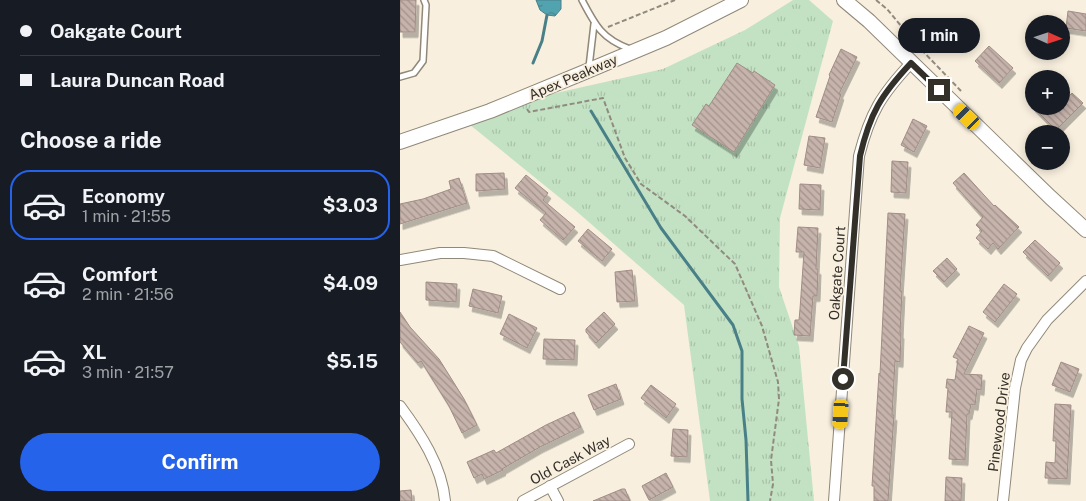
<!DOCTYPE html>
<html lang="en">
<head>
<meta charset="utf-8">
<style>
  :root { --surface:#171b24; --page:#242831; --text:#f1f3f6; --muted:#9ea1a6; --line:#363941; --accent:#2563eb }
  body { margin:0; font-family:"Public Sans",sans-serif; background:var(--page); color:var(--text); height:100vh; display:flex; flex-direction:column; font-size:19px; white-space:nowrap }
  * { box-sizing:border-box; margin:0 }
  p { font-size:16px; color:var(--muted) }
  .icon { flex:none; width:28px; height:28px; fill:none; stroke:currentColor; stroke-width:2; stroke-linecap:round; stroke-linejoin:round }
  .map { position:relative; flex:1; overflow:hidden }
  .drawer { display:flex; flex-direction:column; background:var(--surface); width:400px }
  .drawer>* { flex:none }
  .top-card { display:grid; align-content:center; height:110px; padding:0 20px; background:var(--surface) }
  .needle { width:32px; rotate:93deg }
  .buttons { position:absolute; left:625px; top:15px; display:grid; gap:10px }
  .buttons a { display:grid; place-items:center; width:45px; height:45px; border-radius:50%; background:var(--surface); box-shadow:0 2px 8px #0003; font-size:25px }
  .end { position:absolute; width:22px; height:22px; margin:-11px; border:6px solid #332f29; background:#fff; box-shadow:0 0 0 2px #fff }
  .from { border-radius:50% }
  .bubble { position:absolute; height:35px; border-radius:18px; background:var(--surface); box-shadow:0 2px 8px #0003; font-size:16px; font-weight:700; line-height:35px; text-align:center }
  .car { position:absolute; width:15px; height:30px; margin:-15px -8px; border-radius:6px; box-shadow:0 0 4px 1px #0007; background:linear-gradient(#f5c518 24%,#345 0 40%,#f5c518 0 76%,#345 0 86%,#f5c518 0) }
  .top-card b { display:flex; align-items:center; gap:18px; height:48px; font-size:19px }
  .top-card b+b { border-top:1px solid var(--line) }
  .top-card i { width:12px; height:12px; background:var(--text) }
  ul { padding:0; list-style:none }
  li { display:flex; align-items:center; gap:15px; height:70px; margin:0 10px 8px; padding:0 10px; border:2px solid transparent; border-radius:20px }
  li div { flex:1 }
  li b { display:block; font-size:19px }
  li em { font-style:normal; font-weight:700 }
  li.on { border-color:var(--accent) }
  li>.icon { width:45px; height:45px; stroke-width:1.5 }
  h2 { padding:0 20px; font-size:22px; line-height:60px }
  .action { display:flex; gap:10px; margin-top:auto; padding:10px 20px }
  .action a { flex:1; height:58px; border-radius:30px; background:var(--accent); color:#fff; font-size:20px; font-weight:700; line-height:58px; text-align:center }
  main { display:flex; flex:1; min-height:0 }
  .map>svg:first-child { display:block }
</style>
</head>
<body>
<main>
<section class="drawer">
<div class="top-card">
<b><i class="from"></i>Oakgate Court</b>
<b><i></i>Laura Duncan Road</b>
</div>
<h2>Choose a ride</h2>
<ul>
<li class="on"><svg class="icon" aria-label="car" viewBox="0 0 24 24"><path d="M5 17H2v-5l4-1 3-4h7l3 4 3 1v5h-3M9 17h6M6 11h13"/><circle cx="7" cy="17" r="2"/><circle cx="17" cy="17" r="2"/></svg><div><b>Economy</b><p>1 min · 21:55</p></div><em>$3.03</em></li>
<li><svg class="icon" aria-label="car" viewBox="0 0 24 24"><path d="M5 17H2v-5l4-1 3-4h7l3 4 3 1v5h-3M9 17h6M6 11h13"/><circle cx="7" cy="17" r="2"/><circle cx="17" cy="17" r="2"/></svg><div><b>Comfort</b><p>2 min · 21:56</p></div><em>$4.09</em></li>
<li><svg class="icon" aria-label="car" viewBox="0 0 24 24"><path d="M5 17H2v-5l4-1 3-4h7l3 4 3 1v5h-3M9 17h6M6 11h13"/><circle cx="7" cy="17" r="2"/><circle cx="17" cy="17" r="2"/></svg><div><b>XL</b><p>3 min · 21:57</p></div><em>$5.15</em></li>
</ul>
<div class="action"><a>Confirm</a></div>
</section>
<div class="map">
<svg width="686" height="501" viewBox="0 0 686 501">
  <defs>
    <pattern id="park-tufts" width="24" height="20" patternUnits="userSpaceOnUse" patternTransform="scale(1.25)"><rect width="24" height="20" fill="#c3e2c4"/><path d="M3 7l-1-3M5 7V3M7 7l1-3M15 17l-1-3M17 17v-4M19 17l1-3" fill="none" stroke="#a8c2a8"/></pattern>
    <pattern id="water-ripples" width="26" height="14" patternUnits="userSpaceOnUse" patternTransform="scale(1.25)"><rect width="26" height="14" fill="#52a3b0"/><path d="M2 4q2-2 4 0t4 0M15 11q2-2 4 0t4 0" fill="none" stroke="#45858f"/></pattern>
    <pattern id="building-back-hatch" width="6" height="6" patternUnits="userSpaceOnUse" patternTransform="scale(1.25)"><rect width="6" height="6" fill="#c6b3ab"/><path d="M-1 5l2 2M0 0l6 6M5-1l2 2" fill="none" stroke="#a1928b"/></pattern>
    <filter id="shadow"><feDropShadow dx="3" dy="5.5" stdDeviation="0" flood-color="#0004"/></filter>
  </defs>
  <rect width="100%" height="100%" fill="#f8efde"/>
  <path fill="url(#park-tufts)" d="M 393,0 L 409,0 L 433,21 L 380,218 L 379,287 L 399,346 L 414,501 L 310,501 L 284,305 L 175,210 L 64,120 L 107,104 L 263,69 L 345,30 Z"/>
  <path fill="url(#water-ripples)" stroke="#498088" d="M 136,0 L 161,0 L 161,9 L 155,16 L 147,15 L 140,10 Z"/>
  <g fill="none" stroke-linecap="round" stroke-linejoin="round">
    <g stroke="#498088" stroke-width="3">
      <path d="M 133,63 L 142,41 L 147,15"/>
      <path d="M 191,111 L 261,228 L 333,325 L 342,351 L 342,399 L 346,440 L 348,501"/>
    </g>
  </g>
  <g fill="url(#building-back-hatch)" stroke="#a08d86" filter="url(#shadow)">
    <path d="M 0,0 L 16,0 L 15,32 L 0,32 Z"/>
    <path d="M 668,11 L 686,14 L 686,31 L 666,28 Z"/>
    <path d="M 589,46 L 613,68 L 599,83 L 575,61 Z"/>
    <path d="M 441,49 L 457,57 L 439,94 L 441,94 L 432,122 L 416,117 L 430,76 L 429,75 Z"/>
    <path d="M 337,63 L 353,73 L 354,71 L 375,85 L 334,152 L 292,125 L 306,104 L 309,106 Z"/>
    <path d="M 672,93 L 683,103 L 656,130 L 632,106 L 661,106 L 661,104 Z"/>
    <path d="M 513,119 L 527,126 L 514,152 L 501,145 Z"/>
    <path d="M 409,136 L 425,138 L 420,168 L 404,165 Z"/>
    <path d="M 492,161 L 508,162 L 506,193 L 491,192 Z"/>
    <path d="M 104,173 L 105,189 L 76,191 L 76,174 Z"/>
    <path d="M 564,173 L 594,206 L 595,205 L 619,227 L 598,249 L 593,243 L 588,249 L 576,238 L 582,231 L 576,225 L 583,217 L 553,183 Z"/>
    <path d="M 126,175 L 148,193 L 143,200 L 175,227 L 163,240 L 140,220 L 146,213 L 115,188 Z"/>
    <path d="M 59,178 L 67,203 L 0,224 L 0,204 L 23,199 L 51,189 L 49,181 Z"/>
    <path d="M 400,184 L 421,185 L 420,210 L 399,209 Z"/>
    <path d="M 488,213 L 505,214 L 500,291 L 502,291 L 500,333 L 501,333 L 500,362 L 495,361 L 492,415 L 494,415 L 488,501 L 474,501 L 474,486 L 472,486 L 479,373 L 480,374 Z"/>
    <path d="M 398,227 L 418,228 L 416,269 L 418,269 L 417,296 L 413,296 L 410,336 L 394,335 L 395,320 L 399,320 L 400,309 L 404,252 L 396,252 Z"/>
    <path d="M 188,229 L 212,249 L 202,261 L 178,241 Z"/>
    <path d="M 635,240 L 660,263 L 648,276 L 623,252 Z"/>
    <path d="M 547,258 L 557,269 L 544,282 L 533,271 Z"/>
    <path d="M 232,270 L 235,301 L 217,302 L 215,272 Z"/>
    <path d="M 26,282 L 57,284 L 56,302 L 26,300 Z"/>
    <path d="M 604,284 L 617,294 L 595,322 L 583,312 Z"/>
    <path d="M 73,289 L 102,296 L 98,313 L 69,306 Z"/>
    <path d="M 0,312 L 10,327 L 39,359 L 64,399 L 77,425 L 62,433 L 49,406 L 21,361 L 18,363 L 0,342 Z"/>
    <path d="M 204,312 L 215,324 L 196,343 L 186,332 L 186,329 Z"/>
    <path d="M 109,314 L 137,328 L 127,348 L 100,334 Z"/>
    <path d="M 569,326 L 584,333 L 564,374 L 582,375 L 581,390 L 577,389 L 575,405 L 571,404 L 569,414 L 567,414 L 565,460 L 549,459 L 552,412 L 546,412 L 548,388 L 546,388 L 547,379 L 555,380 L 558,359 L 553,357 Z"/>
    <path d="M 144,339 L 175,340 L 174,360 L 143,359 Z"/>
    <path d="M 661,362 L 679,369 L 670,392 L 652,385 Z"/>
    <path d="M 216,384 L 221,399 L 194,410 L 188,395 Z"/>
    <path d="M 251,385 L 276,404 L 266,418 L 241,398 Z"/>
    <path d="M 655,404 L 671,405 L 667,479 L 645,478 L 646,462 L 655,463 L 656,441 L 653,441 Z"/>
    <path d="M 174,412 L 181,427 L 140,447 L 102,469 L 103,470 L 84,479 L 82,474 L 74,478 L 67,462 L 94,450 L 96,453 L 146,425 Z"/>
    <path d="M 273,429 L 288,430 L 287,457 L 271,456 Z"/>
    <path d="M 266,473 L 273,487 L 249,500 L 242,486 Z"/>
    <path d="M 546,477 L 562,478 L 561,501 L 545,501 Z"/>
    <path d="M 222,489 L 225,489 L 230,501 L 193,501 Z"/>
    <path d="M 11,490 L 12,501 L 0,501 L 0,491 Z"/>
  </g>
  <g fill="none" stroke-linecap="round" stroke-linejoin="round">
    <g stroke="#908878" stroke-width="8">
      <g id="lane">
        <path d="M 182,0 C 195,25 202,39 230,49"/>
        <path d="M 189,67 L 194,24"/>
        <path d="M 0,77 L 14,73 L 23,61 L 26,5 L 24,0"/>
      </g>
    </g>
    <g stroke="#908878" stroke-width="12">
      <g id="street">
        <path d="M 0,260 L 40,253 L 64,253 L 93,256 L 160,289"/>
        <path d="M 0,406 C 20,433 42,466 45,501"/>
        <path d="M 150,486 L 158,501"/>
        <path d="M 123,501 L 229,444"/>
        <path d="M 434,501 L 459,156 C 470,113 481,95 511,63"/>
        <path d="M 603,501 L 615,388 L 621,360 L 627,348 L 647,320 L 686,281"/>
      </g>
    </g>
    <g stroke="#908878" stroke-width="16">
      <g id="secondary">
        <path d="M 444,0 L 469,21 L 650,197 L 686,230"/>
        <path d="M 0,142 L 90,111 L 180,74 L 266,38 L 341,0"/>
      </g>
    </g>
    <g stroke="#918a7f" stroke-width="2" stroke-dasharray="5 2.5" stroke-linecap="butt">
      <path d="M 476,0 L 487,9 L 516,44 L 561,91"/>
      <path d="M 208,27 L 275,0"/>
      <path d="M 127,109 L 129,112 L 203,98 L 225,158 L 241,184 L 285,216 L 335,264 L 362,326 L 378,382 L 379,399 L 371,460 L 373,484 L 370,501"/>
    </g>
    <use href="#lane" stroke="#fff" stroke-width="5"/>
    <use href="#street" stroke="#fff" stroke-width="10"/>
    <use href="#secondary" stroke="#fff" stroke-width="14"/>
  </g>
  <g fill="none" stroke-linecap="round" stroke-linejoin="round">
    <path stroke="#332f29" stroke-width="6" d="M 443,379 L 460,156 C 470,113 481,95 511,63 L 539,90"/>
  </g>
  <g text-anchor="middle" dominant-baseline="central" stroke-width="4" stroke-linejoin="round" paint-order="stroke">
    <g font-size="14" fill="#332f29" stroke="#f8efde">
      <text transform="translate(173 77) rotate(-23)">Apex Peakway</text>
      <text transform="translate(437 273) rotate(-86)">Oakgate Court</text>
      <text transform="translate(599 422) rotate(-83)">Pinewood Drive</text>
      <text transform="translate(170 460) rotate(-28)">Old Cask Way</text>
    </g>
  </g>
</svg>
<div class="buttons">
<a><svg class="needle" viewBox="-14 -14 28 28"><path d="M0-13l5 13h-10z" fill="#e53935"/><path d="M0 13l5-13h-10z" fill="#9ea1a6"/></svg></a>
<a>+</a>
<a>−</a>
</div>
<i class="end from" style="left:443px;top:379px"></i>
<i class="end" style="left:539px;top:90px"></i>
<div class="bubble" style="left:498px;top:18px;width:82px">1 min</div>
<i class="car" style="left:567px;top:117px;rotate:314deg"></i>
<i class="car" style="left:441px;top:414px;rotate:184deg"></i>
</div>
</main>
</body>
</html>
